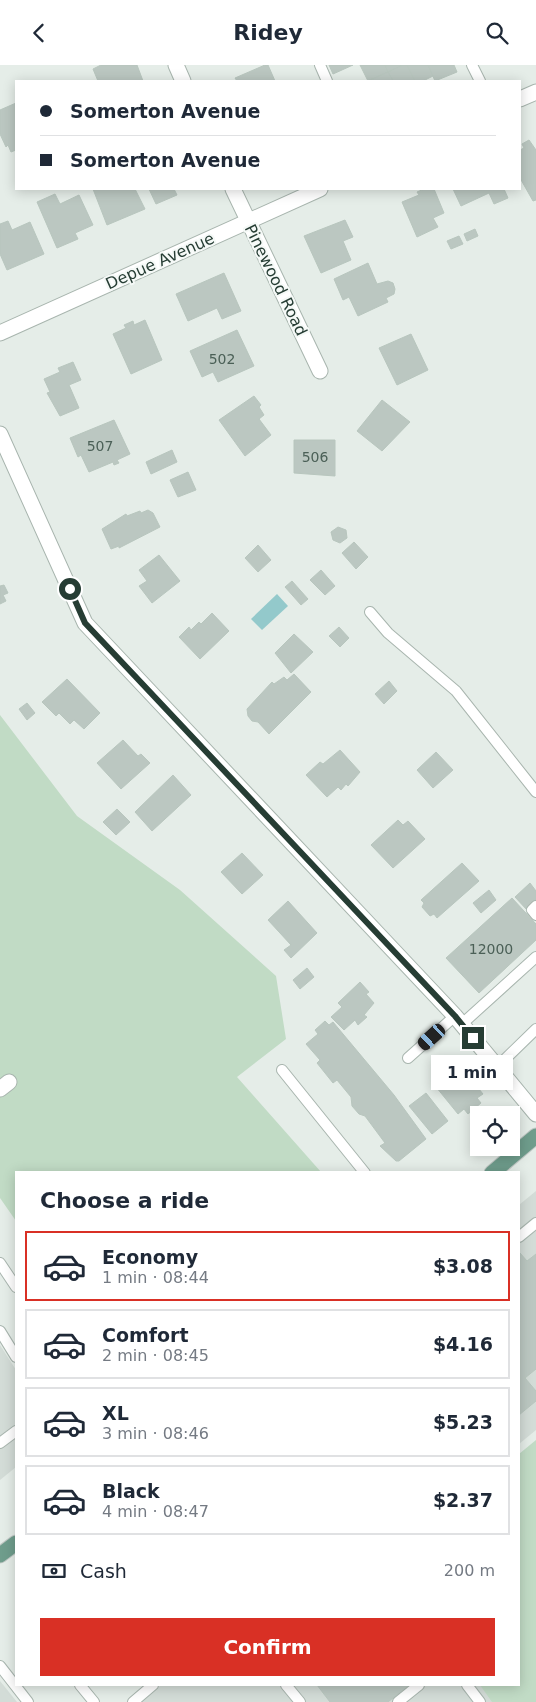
<!DOCTYPE html>
<html lang="en">
<head>
<meta charset="utf-8">
<style>
  :root { --surface:#fff; --page:#f6f6f7; --text:#1f2937; --muted:#747a83; --line:#e0e1e3; --accent:#d93025 }
  body { margin:0; font-family:"DejaVu Sans",sans-serif; background:var(--page); color:var(--text); height:100vh; display:flex; flex-direction:column; font-size:19px; white-space:nowrap }
  * { box-sizing:border-box; margin:0 }
  p { font-size:16px; color:var(--muted) }
  .icon { flex:none; width:28px; height:28px; fill:none; stroke:currentColor; stroke-width:2; stroke-linecap:round; stroke-linejoin:round }
  .map { position:relative; flex:1; overflow:hidden }
  .details { position:absolute; left:15px; top:1106px; width:505px; height:515px; display:flex; flex-direction:column; background:var(--surface); border-radius:0px; box-shadow:0 2px 12px #0003 }
  .details>* { flex:none }
  .top-card { position:absolute; left:15px; top:15px; width:506px; height:110px; border-radius:0px; box-shadow:0 2px 12px #0003; display:grid; align-content:center; height:110px; padding:0 25px; background:var(--surface) }
  .fabs { position:absolute; left:470px; top:1041px; display:grid; gap:10px }
  .fabs a { display:grid; place-items:center; width:50px; height:50px; border-radius:0px; background:var(--surface); box-shadow:0 2px 12px #0003; font-size:25px }
  .end { position:absolute; width:22px; height:22px; margin:-11px; border:6px solid #263d34; background:#fff; box-shadow:0 0 0 2px #fff }
  .from { border-radius:50% }
  .bubble { position:absolute; height:35px; border-radius:0px; background:var(--surface); box-shadow:0 2px 12px #0003; font-size:16px; font-weight:600; line-height:35px; text-align:center }
  .car { position:absolute; width:15px; height:30px; margin:-15px -8px; border-radius:6px; box-shadow:0 0 4px 1px #0007; background:linear-gradient(#222 24%,#8ab4d8 0 40%,#222 0 76%,#8ab4d8 0 86%,#222 0) }
  .top-card b { display:flex; align-items:center; gap:18px; height:48px; font-size:19px }
  .top-card b+b { border-top:1px solid var(--line) }
  .top-card i { width:12px; height:12px; background:var(--text) }
  ul { padding:0; list-style:none }
  li { display:flex; align-items:center; gap:15px; height:70px; margin:0 10px 8px; padding:0 15px; border:2px solid var(--line); border-radius:0px }
  li div { flex:1 }
  li b { display:block; font-size:19px }
  li em { font-style:normal; font-weight:600 }
  li.current { border-color:var(--accent) }
  li>.icon { width:45px; height:45px; stroke-width:1.5 }
  h2 { padding:0 25px; font-size:22px; line-height:60px }
  .pay { display:flex; align-items:center; gap:12px; height:55px; padding:0 25px; font-size:19px }
  .pay p { margin-inline-start:auto }
  .primary-button { display:flex; gap:10px; margin-top:auto; padding:10px 25px }
  .primary-button a { flex:1; height:58px; border-radius:0px; background:var(--accent); color:#fff; font-size:20px; font-weight:600; line-height:58px; text-align:center }
  header { display:flex; justify-content:space-between; align-items:center; height:65px; padding:0 25px; background:var(--surface); font-size:22px; font-weight:600 }
  .map>svg:first-child { display:block }
</style>
</head>
<body>
<header><svg class="icon" aria-label="back" viewBox="0 0 24 24"><path d="M15 5l-7 7 7 7"/></svg>Ridey<svg class="icon" aria-label="search" viewBox="0 0 24 24"><circle cx="10" cy="10" r="6"/><path d="M15 15l6 6"/></svg></header>
<div class="map">
<svg width="536" height="1637" viewBox="0 0 536 1637">
  <rect width="100%" height="100%" fill="#e5ede8"/>
  <g fill="#d3dcd7">
    <path d="M 536,1126 L 536,1365 L 519,1379 L 519,1140 Z"/>
    <path d="M 0,1280 L 16,1305 L 16,1402 L 0,1415 Z"/>
    <path d="M 0,1616 L 17,1637 L 0,1637 Z"/>
    <path d="M 161,1620 L 490,1620 L 502,1637 L 141,1637 Z"/>
  </g>
  <g fill="#c1dbc5">
    <path d="M 0,650 L 77,751 L 180,825 L 276,911 L 286,974 L 237,1012 L 321,1107 L 16,1108 L 16,1156 L 0,1133 Z"/>
    <path d="M 536,1375 L 536,1637 L 492,1637 L 480,1620 L 519,1620 L 519,1389 Z"/>
  </g>
  <path fill="#93c9cb" d="M 277,529 L 288,541 L 262,565 L 251,554 Z"/>
  <g fill="#bbc7c1" stroke="#b8c6be">
    <path d="M 101,0 L 137,0 L 143,16 L 98,16 L 93,4 Z"/>
    <path d="M 265,0 L 268,0 L 275,16 L 237,16 L 235,13 Z"/>
    <path d="M 329,0 L 353,0 L 333,9 Z"/>
    <path d="M 360,0 L 385,0 L 388,7 L 368,16 Z"/>
    <path d="M 385,0 L 403,0 L 388,7 Z"/>
    <path d="M 403,0 L 407,0 L 415,16 L 393,16 L 388,7 Z"/>
    <path d="M 407,0 L 428,0 L 433,11 L 423,16 L 415,16 Z"/>
    <path d="M 428,0 L 454,0 L 457,7 L 435,16 Z"/>
    <path d="M 388,7 L 393,16 L 368,16 Z"/>
    <path d="M 16,38 L 16,85 L 11,87 L 8,80 L 6,82 L 0,69 L 0,45 Z"/>
    <path d="M 529,75 L 536,85 L 536,135 L 533,136 L 520,113 L 520,85 L 524,83 L 522,79 Z"/>
    <path d="M 93,124 L 135,124 L 145,144 L 107,160 Z"/>
    <path d="M 149,124 L 174,124 L 177,130 L 156,139 Z"/>
    <path d="M 424,124 L 434,124 L 444,148 L 433,153 L 438,162 L 417,172 L 402,137 L 419,130 L 417,127 Z"/>
    <path d="M 453,124 L 504,124 L 508,133 L 494,139 L 489,128 L 461,141 Z"/>
    <path d="M 55,129 L 60,139 L 79,130 L 93,160 L 75,168 L 78,174 L 57,183 L 37,137 Z"/>
    <path d="M 345,155 L 353,172 L 343,176 L 351,195 L 321,208 L 304,171 Z"/>
    <path d="M 8,156 L 12,165 L 30,157 L 44,189 L 7,205 L 0,189 L 0,159 Z"/>
    <path d="M 475,164 L 478,171 L 467,176 L 464,169 Z"/>
    <path d="M 459,171 L 463,179 L 451,184 L 447,176 Z"/>
    <path d="M 368,198 L 377,219 L 388,216 L 393,218 L 395,224 L 394,229 L 386,233 L 388,237 L 358,251 L 349,232 L 343,235 L 334,214 Z"/>
    <path d="M 224,208 L 241,246 L 222,254 L 217,243 L 188,256 L 176,229 Z"/>
    <path d="M 145,255 L 162,295 L 131,309 L 113,269 L 126,263 L 124,260 L 133,256 L 134,260 Z"/>
    <path d="M 237,265 L 254,301 L 218,317 L 213,307 L 202,312 L 190,286 Z"/>
    <path d="M 411,269 L 428,305 L 397,320 L 379,283 Z"/>
    <path d="M 73,297 L 81,315 L 69,320 L 79,343 L 60,351 L 47,328 L 50,327 L 44,314 L 60,307 L 58,303 Z"/>
    <path d="M 254,331 L 261,340 L 259,342 L 264,350 L 259,354 L 271,370 L 245,391 L 219,355 Z"/>
    <path d="M 382,335 L 410,357 L 382,386 L 357,366 Z"/>
    <path d="M 114,355 L 130,389 L 117,395 L 119,398 L 114,400 L 113,397 L 89,407 L 81,390 L 78,392 L 70,373 Z"/>
    <path d="M 294,375 L 335,375 L 335,411 L 294,408 Z"/>
    <path d="M 172,385 L 177,397 L 151,409 L 146,397 Z"/>
    <path d="M 188,407 L 196,425 L 178,432 L 170,415 Z"/>
    <path d="M 148,445 L 153,448 L 160,462 L 119,483 L 119,481 L 111,484 L 102,464 L 126,449 L 127,451 L 140,446 L 141,448 Z"/>
    <path d="M 338,462 L 346,465 L 347,473 L 340,478 L 333,475 L 331,467 Z"/>
    <path d="M 354,477 L 368,492 L 356,504 L 342,488 Z"/>
    <path d="M 258,480 L 271,495 L 258,507 L 245,493 Z"/>
    <path d="M 159,490 L 180,516 L 152,538 L 139,521 L 147,516 L 139,505 Z"/>
    <path d="M 321,505 L 335,521 L 325,530 L 310,515 Z"/>
    <path d="M 292,516 L 308,534 L 301,540 L 285,522 Z"/>
    <path d="M 4,520 L 8,528 L 3,530 L 6,536 L 0,539 L 0,521 Z"/>
    <path d="M 212,548 L 229,566 L 200,594 L 179,572 L 189,562 L 191,565 L 199,557 L 201,559 Z"/>
    <path d="M 339,562 L 349,573 L 340,582 L 329,571 Z"/>
    <path d="M 294,569 L 313,587 L 291,608 L 275,588 Z"/>
    <path d="M 294,609 L 311,627 L 269,669 L 258,657 L 252,656 L 248,651 L 247,644 L 272,617 L 274,619 L 284,612 L 287,615 Z"/>
    <path d="M 67,614 L 100,648 L 84,664 L 74,655 L 70,659 L 59,648 L 56,651 L 42,637 Z"/>
    <path d="M 389,616 L 397,626 L 384,639 L 375,629 Z"/>
    <path d="M 27,638 L 35,648 L 27,655 L 19,644 Z"/>
    <path d="M 123,675 L 138,691 L 141,689 L 150,698 L 121,724 L 97,698 Z"/>
    <path d="M 340,685 L 360,707 L 348,721 L 346,719 L 341,725 L 338,722 L 327,732 L 306,710 L 320,697 L 323,699 Z"/>
    <path d="M 436,687 L 453,705 L 433,723 L 417,705 Z"/>
    <path d="M 173,710 L 191,730 L 152,766 L 135,747 Z"/>
    <path d="M 117,744 L 130,757 L 116,770 L 103,757 Z"/>
    <path d="M 398,755 L 403,760 L 408,756 L 425,774 L 393,803 L 371,780 Z"/>
    <path d="M 242,788 L 263,810 L 242,829 L 221,807 Z"/>
    <path d="M 462,798 L 479,816 L 437,853 L 434,849 L 430,851 L 422,842 L 424,838 L 421,835 Z"/>
    <path d="M 530,818 L 536,826 L 536,837 L 527,845 L 515,832 Z"/>
    <path d="M 489,825 L 496,835 L 481,848 L 473,838 Z"/>
    <path d="M 512,833 L 536,859 L 536,875 L 479,928 L 446,893 Z"/>
    <path d="M 288,836 L 317,868 L 291,893 L 284,885 L 291,880 L 268,855 Z"/>
    <path d="M 307,903 L 314,912 L 300,924 L 293,915 Z"/>
    <path d="M 360,917 L 369,927 L 366,929 L 374,938 L 364,950 L 367,952 L 358,960 L 355,955 L 344,965 L 331,952 L 342,942 L 338,938 Z"/>
    <path d="M 325,956 L 329,960 L 333,957 L 394,1030 L 426,1074 L 399,1096 L 396,1096 L 380,1081 L 385,1078 L 365,1051 L 359,1049 L 352,1041 L 351,1032 L 337,1015 L 333,1018 L 317,998 L 320,995 L 306,979 L 318,969 L 315,965 Z"/>
    <path d="M 457,997 L 483,1029 L 477,1033 L 481,1038 L 468,1049 L 464,1044 L 458,1049 L 432,1017 Z"/>
    <path d="M 426,1028 L 448,1056 L 432,1069 L 409,1041 Z"/>
    <path d="M 520,1188 L 527,1196 L 536,1189 L 536,1304 L 525,1313 L 536,1326 L 536,1336 L 519,1350 Z"/>
    <path d="M 317,1620 L 409,1620 L 388,1637 L 330,1637 Z"/>
  </g>
  <g fill="none" stroke-linecap="round" stroke-linejoin="round">
    <g stroke="#a8b5ae" stroke-width="12">
      <g id="lane">
        <path d="M 320,0 L 327,16"/>
        <path d="M 472,0 L 480,16"/>
        <path d="M 370,547 L 388,568 L 456,626 L 536,727"/>
        <path d="M 536,841 L 532,845 L 536,850"/>
        <path d="M 462,959 L 536,892"/>
        <path d="M 408,993 L 455,951"/>
        <path d="M 497,1002 L 536,964"/>
        <path d="M 282,1005 L 365,1108"/>
        <path d="M 519,1172 L 536,1158"/>
        <path d="M 0,1198 L 16,1222"/>
        <path d="M 0,1266 L 16,1292"/>
        <path d="M 0,1378 L 16,1366"/>
        <path d="M 0,1601 L 28,1637"/>
        <path d="M 80,1620 L 94,1637"/>
        <path d="M 286,1620 L 300,1637"/>
        <path d="M 467,1620 L 480,1637"/>
        <path d="M 133,1637 L 153,1620"/>
        <path d="M 398,1637 L 419,1620"/>
      </g>
    </g>
    <g stroke="#a8b5ae" stroke-width="17">
      <g id="street">
        <path d="M 176,0 L 183,16"/>
        <path d="M 520,34 L 536,27"/>
        <path d="M 233,124 L 320,306"/>
        <path d="M 0,268 L 320,124"/>
        <path d="M 0,369 L 85,558 L 455,951 L 536,1049"/>
        <path d="M 0,1024 L 9,1017"/>
      </g>
    </g>
    <g stroke="#c2c9c6" stroke-width="17">
      <g id="primary">
        <path d="M 492,1108 L 536,1071"/>
        <path d="M 0,1490 L 16,1478"/>
      </g>
    </g>
    <use href="#lane" stroke="#fff" stroke-width="10"/>
    <use href="#street" stroke="#fff" stroke-width="15"/>
    <use href="#primary" stroke="#6f9d8c" stroke-width="15"/>
  </g>
  <g fill="none" stroke-linecap="round" stroke-linejoin="round">
    <path stroke="#263d34" stroke-width="6" d="M 70,524 L 85,558 L 455,951 L 473,973"/>
  </g>
  <g text-anchor="middle" dominant-baseline="central" stroke-width="4" stroke-linejoin="round" paint-order="stroke">
    <g font-size="14" fill="#4b6057">
      <text x="222" y="294">502</text>
      <text x="100" y="381">507</text>
      <text x="315" y="392">506</text>
      <text x="491" y="884">12000</text>
    </g>
    <g font-size="16" fill="#263d34" stroke="#f5f9f7">
      <text transform="translate(160 196) rotate(-24)">Depue Avenue</text>
      <text transform="translate(276 215) rotate(64)">Pinewood Road</text>
    </g>
  </g>
</svg>
<div class="fabs">
<a><svg class="icon" aria-label="locate" viewBox="0 0 24 24"><circle cx="12" cy="12" r="6"/><path d="M12 2v4M12 18v4M2 12h4M18 12h4"/></svg></a>
</div>
<i class="end from" style="left:70px;top:524px"></i>
<i class="end" style="left:473px;top:973px"></i>
<div class="bubble" style="left:431px;top:990px;width:82px">1 min</div>
<i class="car" style="left:432px;top:972px;rotate:228deg"></i>
<div class="top-card">
<b><i class="from"></i>Somerton Avenue</b>
<b><i></i>Somerton Avenue</b>
</div>
<section class="details">
<h2>Choose a ride</h2>
<ul>
<li class="current"><svg class="icon" aria-label="car" viewBox="0 0 24 24"><path d="M5 17H2v-5l4-1 3-4h7l3 4 3 1v5h-3M9 17h6M6 11h13"/><circle cx="7" cy="17" r="2"/><circle cx="17" cy="17" r="2"/></svg><div><b>Economy</b><p>1 min · 08:44</p></div><em>$3.08</em></li>
<li><svg class="icon" aria-label="car" viewBox="0 0 24 24"><path d="M5 17H2v-5l4-1 3-4h7l3 4 3 1v5h-3M9 17h6M6 11h13"/><circle cx="7" cy="17" r="2"/><circle cx="17" cy="17" r="2"/></svg><div><b>Comfort</b><p>2 min · 08:45</p></div><em>$4.16</em></li>
<li><svg class="icon" aria-label="car" viewBox="0 0 24 24"><path d="M5 17H2v-5l4-1 3-4h7l3 4 3 1v5h-3M9 17h6M6 11h13"/><circle cx="7" cy="17" r="2"/><circle cx="17" cy="17" r="2"/></svg><div><b>XL</b><p>3 min · 08:46</p></div><em>$5.23</em></li>
<li><svg class="icon" aria-label="car" viewBox="0 0 24 24"><path d="M5 17H2v-5l4-1 3-4h7l3 4 3 1v5h-3M9 17h6M6 11h13"/><circle cx="7" cy="17" r="2"/><circle cx="17" cy="17" r="2"/></svg><div><b>Black</b><p>4 min · 08:47</p></div><em>$2.37</em></li>
</ul>
<div class="pay"><svg class="icon" aria-label="cash" viewBox="0 0 24 24"><path d="M3 7h18v10H3z"/><circle cx="12" cy="12" r="2"/></svg>Cash<p>200 m</p></div>
<div class="primary-button"><a>Confirm</a></div>
</section>
</div>
</body>
</html>
